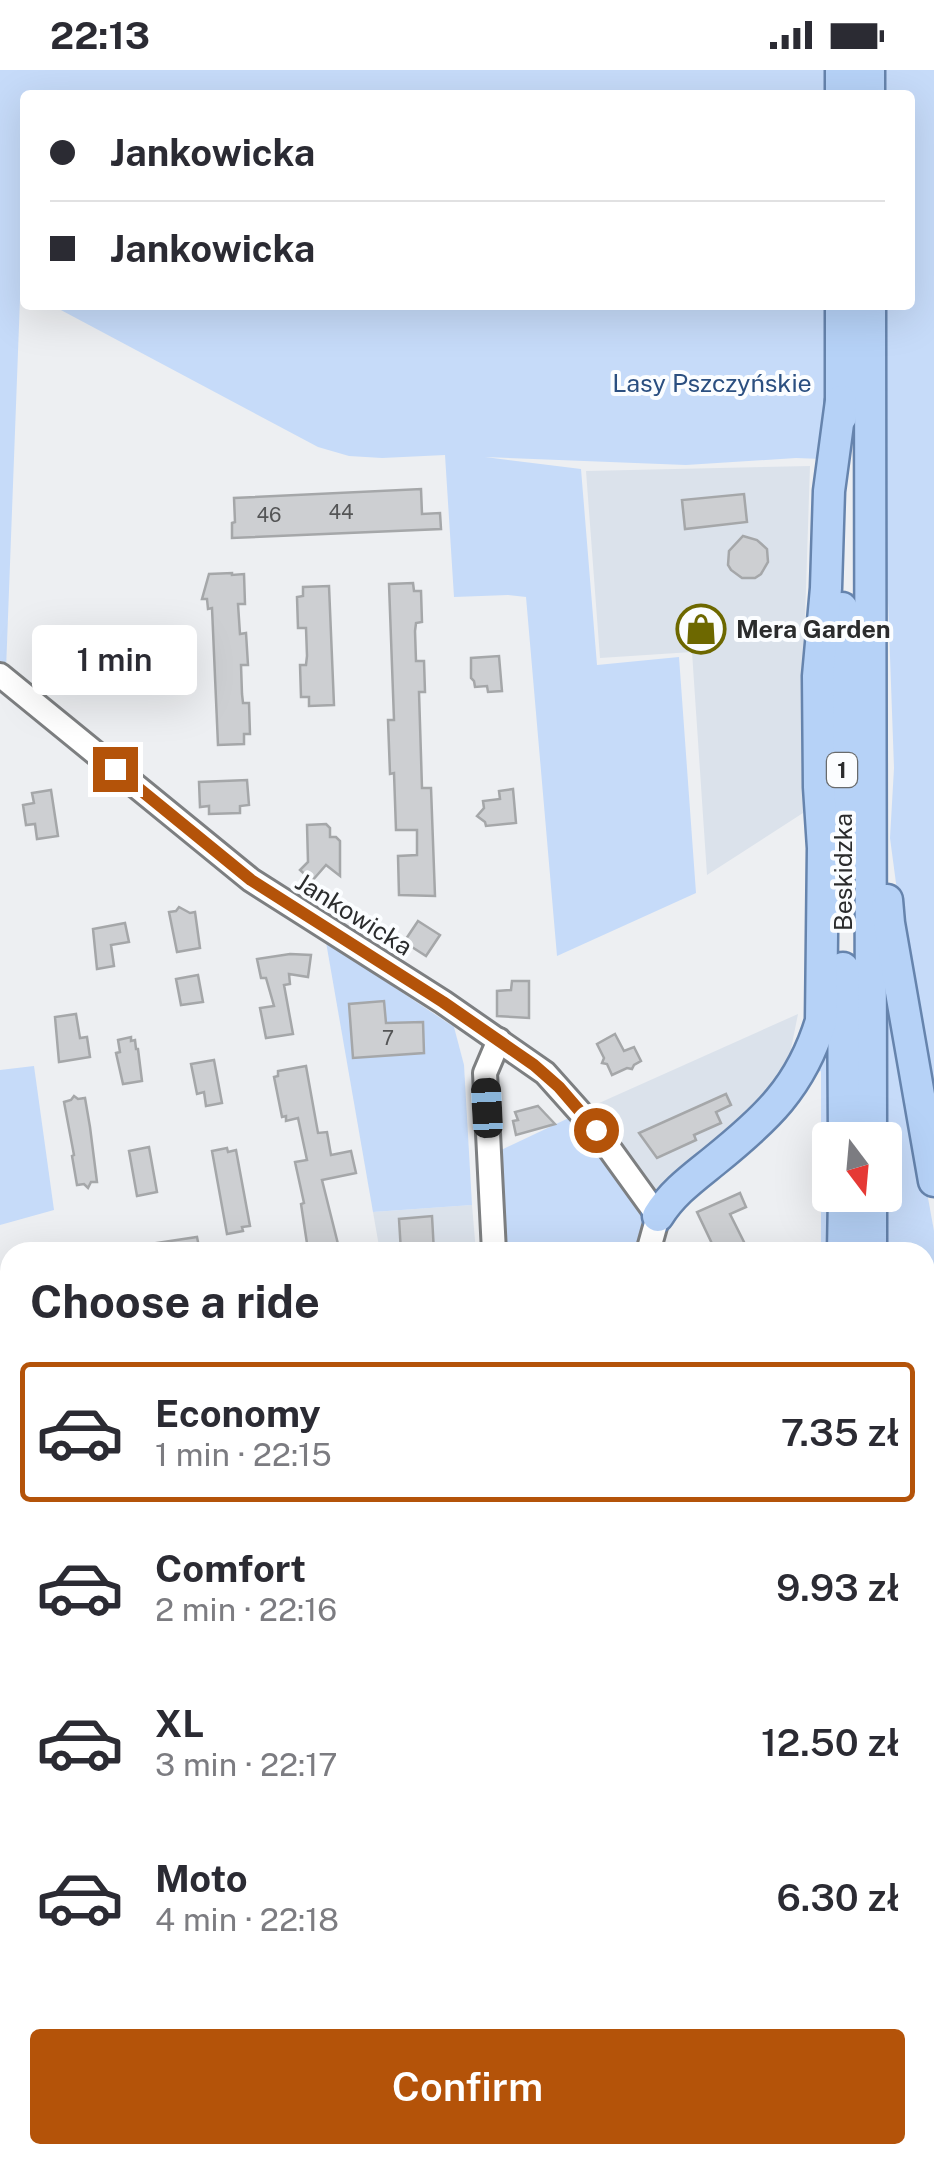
<!DOCTYPE html>
<html lang="en">
<head>
<meta charset="utf-8">
<style>
  :root { --surface:#fff; --page:#f2f2f3; --text:#2b2b33; --muted:#7c7c81; --line:#e1e1e2; --accent:#b45309 }
  body { margin:0; font-family:"Public Sans",sans-serif; background:var(--page); color:var(--text); height:100vh; display:flex; flex-direction:column; font-size:38px; white-space:nowrap }
  * { box-sizing:border-box; margin:0 }
  p { font-size:32px; color:var(--muted) }
  .icon { flex:none; width:55px; height:55px; fill:none; stroke:currentColor; stroke-width:2; stroke-linecap:round; stroke-linejoin:round }
  .map { position:relative; flex:1; overflow:hidden }
  .side { position:absolute; left:0px; top:1172px; width:935px; height:922px; display:flex; flex-direction:column; background:var(--surface); border-radius:30px 30px 0 0; box-shadow:0 10px 40px #0002 }
  .side>* { flex:none }
  .banner { position:absolute; left:20px; top:20px; width:895px; height:220px; border-radius:10px; box-shadow:0 10px 40px #0002; display:grid; align-content:center; height:220px; padding:0 30px; background:var(--surface) }
  .needle { width:65px; rotate:164deg }
  .controls { position:absolute; left:812px; top:1052px; display:grid; gap:20px }
  .controls a { display:grid; place-items:center; width:90px; height:90px; border-radius:10px; background:var(--surface); box-shadow:0 10px 40px #0002; font-size:50px }
  .end { position:absolute; width:45px; height:45px; margin:-22px; border:12px solid #b45309; background:#fff; box-shadow:0 0 0 5px #fff }
  .from { border-radius:50% }
  .bubble { position:absolute; height:70px; border-radius:10px; background:var(--surface); box-shadow:0 10px 40px #0002; font-size:32px; font-weight:600; line-height:70px; text-align:center }
  .car { position:absolute; width:30px; height:60px; margin:-30px -15px; border-radius:12px; box-shadow:0 0 8px 2px #0007; background:linear-gradient(#222 24%,#8ab4d8 0 40%,#222 0 76%,#8ab4d8 0 86%,#222 0) }
  .banner b { display:flex; align-items:center; gap:35px; height:95px; font-size:38px }
  .banner b+b { border-top:2px solid var(--line) }
  .banner i { width:25px; height:25px; background:var(--text) }
  ul { padding:0; list-style:none }
  li { display:flex; align-items:center; gap:30px; height:140px; margin:0 20px 15px; padding:0 10px; border:5px solid transparent; border-radius:10px }
  li div { flex:1 }
  li b { display:block; font-size:38px }
  li em { font-style:normal; font-weight:600 }
  li.current { border-color:var(--accent) }
  li>.icon { width:90px; height:90px; stroke-width:1.5 }
  h2 { padding:0 30px; font-size:45px; line-height:120px }
  .action { display:flex; gap:20px; margin-top:auto; padding:20px 30px }
  .action a { flex:1; height:115px; border-radius:10px; background:var(--accent); color:#fff; font-size:40px; font-weight:600; line-height:115px; text-align:center }
  .status { display:flex; justify-content:space-between; align-items:center; height:70px; padding:0 50px; background:var(--surface); direction:ltr }
  .status svg { height:28px; fill:currentColor }
  .map>svg:first-child { display:block }
</style>
</head>
<body>
<div class="status"><b>22:13</b><svg viewBox="0 0 49 12"><path d="M0 12V9h3v3zM5 12V6h3v6zM10 12V3h3v9zM15 12V0h3v12zM26 1h20v11H26zM47 4h2v5h-2z"/></svg></div>
<div class="map">
<svg width="934" height="2093" viewBox="0 0 934 2093">
  <rect width="100%" height="100%" fill="#edeff2"/>
  <g fill="#dbe2eb">
    <path d="M 810,396 L 804,579 L 803,743 L 707,805 L 692,582 L 600,588 L 586,401 Z"/>
    <path d="M 798,944 L 790,984 L 767,1019 L 726,1060 L 652,1122 L 588,1038 Z"/>
    <path d="M 472,1135 L 476,1182 L 380,1182 L 373,1142 Z"/>
  </g>
  <g fill="#c6dbf9">
    <path d="M 0,0 L 830,0 L 830,25 L 25,25 L 25,230 L 20,229 L 6,600 L 0,595 Z"/>
    <path d="M 884,0 L 934,0 L 934,1056 L 909,911 L 890,768 L 894,698 L 883,391 L 884,235 L 910,235 L 910,25 L 884,25 Z"/>
    <path d="M 44,235 L 830,235 L 822,389 L 796,388 L 686,395 L 485,387 L 581,399 L 597,595 L 679,587 L 696,823 L 557,886 L 526,527 L 508,525 L 454,527 L 445,385 L 382,388 L 349,386 L 318,377 L 59,239 Z"/>
    <path d="M 326,872 L 454,957 L 464,995 L 472,1135 L 373,1142 Z"/>
    <path d="M 882,874 L 934,1161 L 934,1245 L 930,1251 L 925,1252 L 925,1182 L 885,1182 L 886,1026 Z"/>
    <path d="M 829,954 L 831,1182 L 821,1182 L 821,1001 L 814,1003 Z"/>
    <path d="M 34,996 L 54,1140 L 0,1155 L 0,1000 Z"/>
    <path d="M 573,1046 L 647,1152 L 639,1182 L 503,1182 L 497,1082 Z"/>
    <path d="M 934,1562 L 934,2093 L 898,2093 L 898,2085 L 925,2085 L 925,1596 Z"/>
    <path d="M 477,2085 L 828,2085 L 828,2093 L 479,2093 Z"/>
  </g>
  <g fill="#cdcfd2" stroke="#a5a7a9" stroke-width="2.5">
    <path d="M 421,419 L 422,444 L 440,443 L 441,459 L 232,468 L 232,453 L 235,452 L 234,428 Z"/>
    <path d="M 744,424 L 747,452 L 685,459 L 682,430 Z"/>
    <path d="M 743,466 L 757,470 L 767,479 L 768,492 L 761,504 L 755,508 L 742,508 L 731,500 L 728,495 L 729,481 Z"/>
    <path d="M 232,503 L 232,505 L 244,504 L 245,534 L 238,534 L 240,564 L 246,563 L 248,595 L 241,595 L 242,624 L 243,633 L 249,633 L 250,664 L 244,664 L 244,674 L 218,675 L 212,538 L 208,539 L 207,529 L 202,529 L 209,504 Z"/>
    <path d="M 413,513 L 414,521 L 421,521 L 422,552 L 416,553 L 415,561 L 416,591 L 424,591 L 425,622 L 419,622 L 422,718 L 431,718 L 435,826 L 399,825 L 398,786 L 417,785 L 417,760 L 396,760 L 394,703 L 390,704 L 388,650 L 394,650 L 389,514 Z"/>
    <path d="M 329,516 L 334,635 L 309,636 L 309,627 L 301,627 L 300,595 L 306,595 L 307,586 L 306,558 L 298,558 L 297,527 L 303,526 L 303,517 Z"/>
    <path d="M 499,586 L 502,621 L 488,622 L 487,616 L 475,617 L 474,611 L 471,608 L 471,588 Z"/>
    <path d="M 247,710 L 249,735 L 240,736 L 240,743 L 209,744 L 209,736 L 200,737 L 199,712 Z"/>
    <path d="M 513,719 L 516,753 L 486,756 L 485,752 L 477,746 L 484,738 L 483,731 L 500,729 L 499,721 Z"/>
    <path d="M 51,720 L 58,766 L 37,769 L 35,754 L 26,755 L 23,735 L 34,733 L 32,723 Z"/>
    <path d="M 326,754 L 330,758 L 330,767 L 336,767 L 340,771 L 340,806 L 326,795 L 312,811 L 300,800 L 308,792 L 307,755 Z"/>
    <path d="M 179,837 L 190,843 L 195,842 L 200,878 L 177,882 L 169,842 L 176,841 Z"/>
    <path d="M 418,851 L 440,865 L 426,886 L 404,872 Z"/>
    <path d="M 125,853 L 129,872 L 111,875 L 114,896 L 97,899 L 93,859 Z"/>
    <path d="M 290,884 L 311,885 L 308,907 L 289,904 L 290,914 L 284,915 L 293,964 L 266,968 L 260,938 L 274,936 L 266,908 L 261,908 L 257,889 Z"/>
    <path d="M 198,905 L 203,932 L 181,935 L 176,909 Z"/>
    <path d="M 512,911 L 529,911 L 529,948 L 497,946 L 497,921 L 511,920 Z"/>
    <path d="M 384,931 L 386,953 L 423,952 L 424,983 L 353,988 L 349,934 Z"/>
    <path d="M 76,944 L 80,968 L 87,967 L 90,987 L 59,992 L 55,947 Z"/>
    <path d="M 615,964 L 624,981 L 634,977 L 641,991 L 634,995 L 632,999 L 627,998 L 612,1005 L 607,994 L 602,993 L 604,988 L 597,974 Z"/>
    <path d="M 131,967 L 131,971 L 135,970 L 136,979 L 138,979 L 142,1011 L 123,1014 L 116,983 L 120,982 L 118,970 Z"/>
    <path d="M 214,990 L 222,1033 L 206,1036 L 204,1022 L 197,1024 L 191,994 Z"/>
    <path d="M 306,996 L 318,1063 L 327,1062 L 331,1085 L 351,1081 L 356,1103 L 322,1110 L 338,1174 L 308,1180 L 301,1134 L 304,1133 L 295,1092 L 307,1090 L 298,1048 L 286,1051 L 286,1046 L 282,1047 L 274,1007 L 278,1006 L 278,1001 Z"/>
    <path d="M 726,1024 L 731,1035 L 716,1042 L 721,1053 L 694,1065 L 696,1070 L 657,1088 L 639,1063 Z"/>
    <path d="M 74,1026 L 78,1029 L 85,1028 L 90,1057 L 97,1112 L 91,1112 L 88,1118 L 84,1114 L 77,1115 L 72,1086 L 74,1085 L 64,1032 L 71,1030 Z"/>
    <path d="M 538,1036 L 555,1054 L 516,1065 L 513,1051 L 518,1050 L 515,1042 Z"/>
    <path d="M 149,1077 L 157,1122 L 137,1126 L 129,1081 Z"/>
    <path d="M 227,1078 L 228,1082 L 236,1080 L 250,1156 L 242,1157 L 243,1161 L 227,1164 L 212,1081 Z"/>
    <path d="M 740,1123 L 746,1137 L 730,1144 L 749,1182 L 716,1182 L 697,1142 Z"/>
    <path d="M 432,1146 L 434,1182 L 401,1182 L 399,1149 Z"/>
    <path d="M 197,1167 L 200,1182 L 143,1182 L 143,1175 Z"/>
  </g>
  <g fill="none" stroke-linecap="round" stroke-linejoin="round">
    <g stroke="#7d7f81" stroke-width="28">
      <g id="minor">
        <path d="M 0,605 L 251,810 L 443,932 L 545,1003 L 596,1060 L 658,1146 L 648,1182"/>
        <path d="M 494,1182 L 485,1003 L 499,970"/>
        <path d="M 925,1266 L 934,1265"/>
        <path d="M 925,1293 L 934,1292"/>
        <path d="M 0,1928 L 10,1920"/>
        <path d="M 112,2085 L 116,2093"/>
        <path d="M 362,2085 L 365,2093"/>
      </g>
    </g>
    <g stroke="#6684ad" stroke-width="35">
      <g id="major">
        <path d="M 841,0 L 841,25"/>
        <path d="M 869,0 L 869,25"/>
        <path d="M 870,235 L 871,1070"/>
        <path d="M 841,347 L 841,235"/>
        <path d="M 842,538 L 842,792"/>
        <path d="M 887,830 L 889,853 L 934,1111"/>
        <path d="M 843,898 L 844,1070"/>
        <path d="M 871,1125 L 871,1182"/>
        <path d="M 658,1146 C 672,1123 693,1108 714,1091 C 766,1049 801,1017 821,951 L 823,778 L 819,717 L 818,606 L 826,518 L 829,421 L 841,331"/>
        <path d="M 843,1182 L 844,1125"/>
        <path d="M 925,1481 L 934,1433"/>
        <path d="M 848,2085 L 848,2093"/>
        <path d="M 875,2085 L 875,2093"/>
      </g>
    </g>
    <use href="#minor" stroke="#fff" stroke-width="22"/>
    <use href="#major" stroke="#b6d2f7" stroke-width="30"/>
  </g>
  <g fill="none" stroke-linecap="round" stroke-linejoin="round">
    <path stroke="#b45309" stroke-width="12" d="M 115,699 L 251,810 L 443,932 L 534,995 L 559,1017 L 596,1060"/>
  </g>
  <defs>
    <g id="shop-ring" transform="scale(2.5)"><circle r="9.5" fill="#fbfdff" stroke="#6d6800" stroke-width="1.5"/><path d="M-5-2.5h2.3a2.7 3.5 0 0 1 5.4 0H5L5.5 6h-11ZM-1.5-2.5h3a1.5 2.3 0 0 0-3 0Z" fill="#6d6800"/></g>
  </defs>
  <g fill-rule="evenodd">
    <use href="#shop-ring" x="701" y="559"/>
  </g>
  <g text-anchor="middle" dominant-baseline="central" stroke-width="8" stroke-linejoin="round" paint-order="stroke">
    <g font-size="20" fill="#545556">
      <text x="341" y="442">44</text>
      <text x="269" y="445">46</text>
      <text x="388" y="968">7</text>
    </g>
    <rect fill="#fbfdff" stroke="#696b6c" stroke-width="2.5" x="827" y="683" width="30" height="34" rx="8"/>
    <g font-size="22" font-weight="bold" fill="#2b2c2d">
      <text x="842" y="700">1</text>
    </g>
    <g font-size="25" fill="#2b4f80" stroke="#fbfdff">
      <text x="712" y="313">Lasy Pszczyńskie</text>
    </g>
    <g font-size="25" font-weight="bold" fill="#2b2c2d" stroke="#fbfdff" text-anchor="start">
      <text x="736" y="559">Mera Garden</text>
    </g>
    <g font-size="25" fill="#2b2c2d" stroke="#fbfdff">
      <text transform="translate(843 802) rotate(-90)">Beskidzka</text>
      <text transform="translate(354 844) rotate(32)">Jankowicka</text>
    </g>
  </g>
</svg>
<div class="controls">
<a><svg class="needle" viewBox="-14 -14 28 28"><path d="M0-13l5 13h-10z" fill="#e53935"/><path d="M0 13l5-13h-10z" fill="#7c7c81"/></svg></a>
</div>
<i class="end from" style="left:596px;top:1060px"></i>
<i class="end" style="left:115px;top:699px"></i>
<div class="bubble" style="left:32px;top:555px;width:165px">1 min</div>
<i class="car" style="left:487px;top:1038px;rotate:357deg"></i>
<div class="banner">
<b><i class="from"></i>Jankowicka</b>
<b><i></i>Jankowicka</b>
</div>
<section class="side">
<h2>Choose a ride</h2>
<ul>
<li class="current"><svg class="icon" aria-label="car" viewBox="0 0 24 24"><path d="M5 17H2v-5l4-1 3-4h7l3 4 3 1v5h-3M9 17h6M6 11h13"/><circle cx="7" cy="17" r="2"/><circle cx="17" cy="17" r="2"/></svg><div><b>Economy</b><p>1 min · 22:15</p></div><em>7.35 zł</em></li>
<li><svg class="icon" aria-label="car" viewBox="0 0 24 24"><path d="M5 17H2v-5l4-1 3-4h7l3 4 3 1v5h-3M9 17h6M6 11h13"/><circle cx="7" cy="17" r="2"/><circle cx="17" cy="17" r="2"/></svg><div><b>Comfort</b><p>2 min · 22:16</p></div><em>9.93 zł</em></li>
<li><svg class="icon" aria-label="car" viewBox="0 0 24 24"><path d="M5 17H2v-5l4-1 3-4h7l3 4 3 1v5h-3M9 17h6M6 11h13"/><circle cx="7" cy="17" r="2"/><circle cx="17" cy="17" r="2"/></svg><div><b>XL</b><p>3 min · 22:17</p></div><em>12.50 zł</em></li>
<li><svg class="icon" aria-label="car" viewBox="0 0 24 24"><path d="M5 17H2v-5l4-1 3-4h7l3 4 3 1v5h-3M9 17h6M6 11h13"/><circle cx="7" cy="17" r="2"/><circle cx="17" cy="17" r="2"/></svg><div><b>Moto</b><p>4 min · 22:18</p></div><em>6.30 zł</em></li>
</ul>
<div class="action"><a>Confirm</a></div>
</section>
</div>
</body>
</html>
